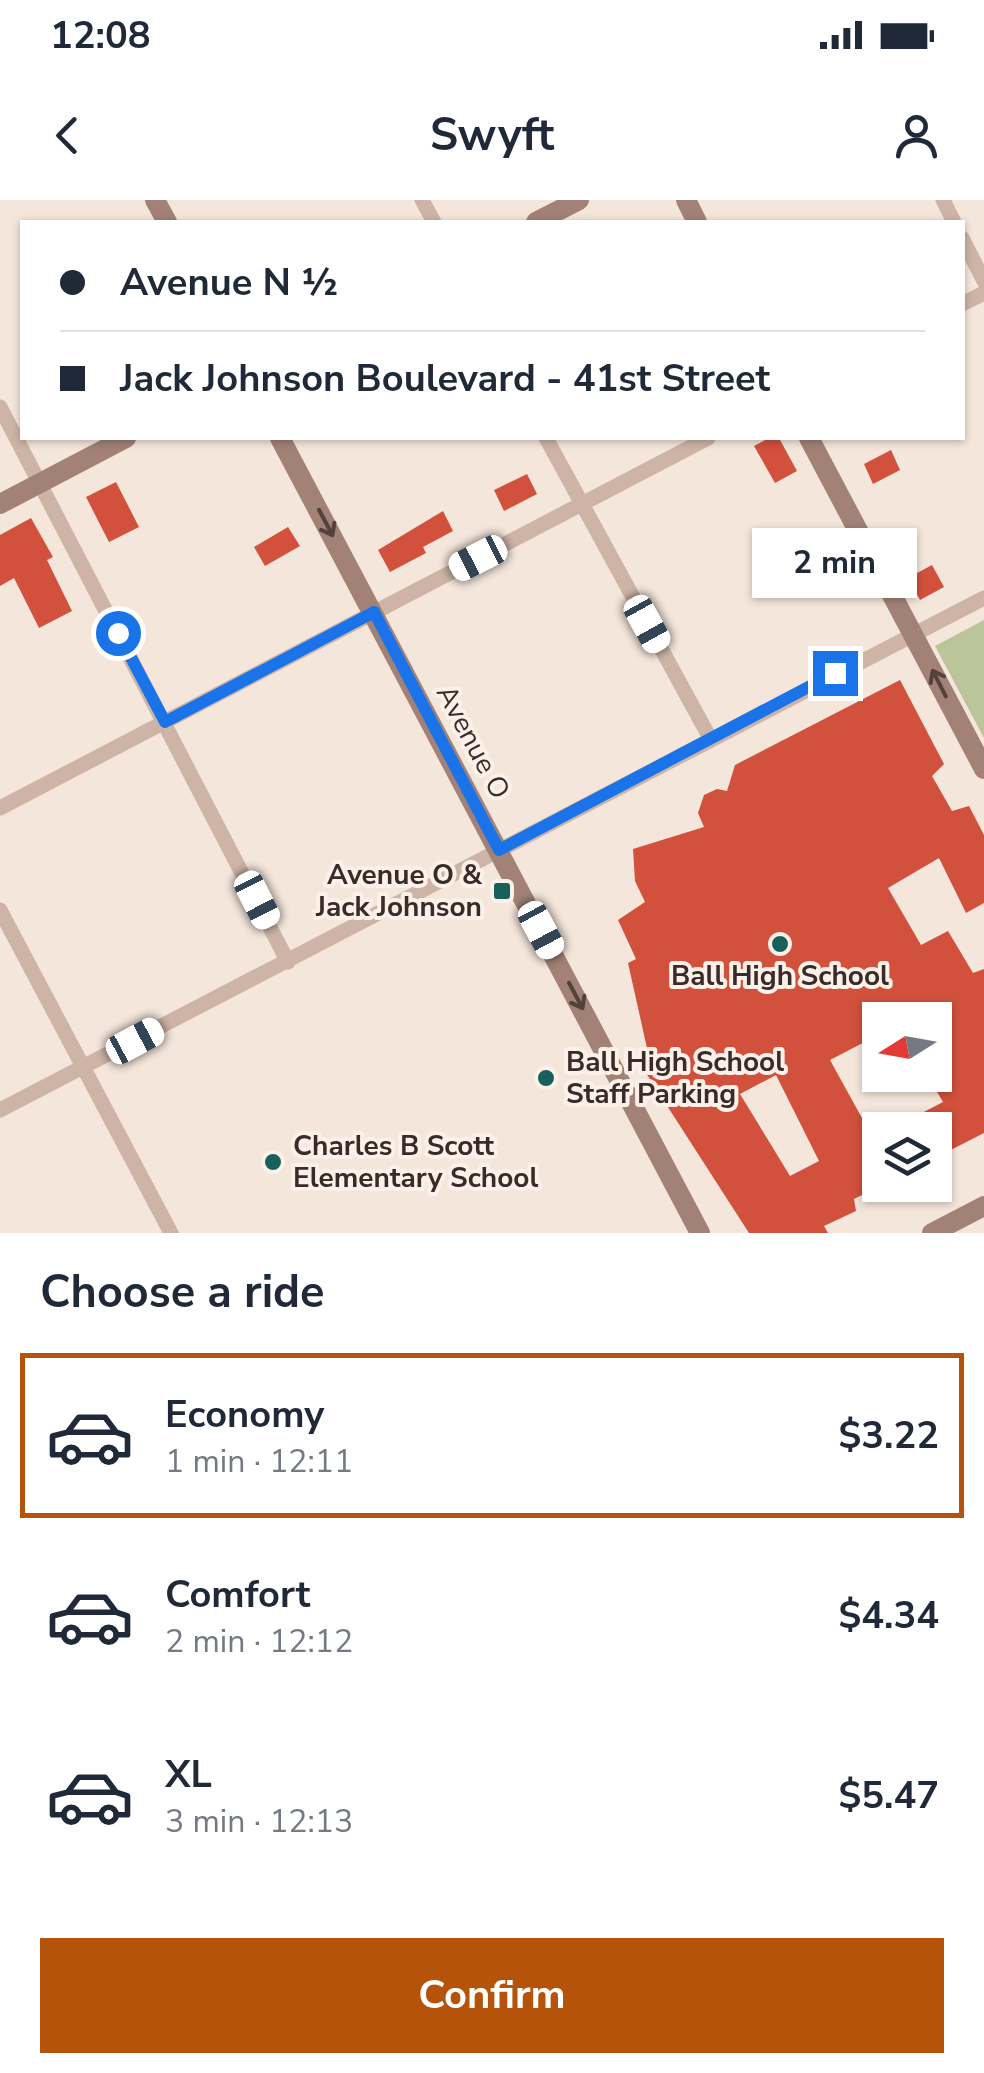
<!DOCTYPE html>
<html lang="en">
<head>
<meta charset="utf-8">
<style>
  :root { --surface:#fff; --page:#f2f2f3; --text:#1f2937; --muted:#747a83; --line:#e0e1e3; --accent:#b45309 }
  body { margin:0; font-family:"Nunito Sans",sans-serif; background:var(--page); color:var(--text); height:100vh; display:flex; flex-direction:column; font-size:38px; white-space:nowrap }
  * { box-sizing:border-box; margin:0 }
  p { font-size:32px; color:var(--muted) }
  .icon { flex:none; width:55px; height:55px; fill:none; stroke:currentColor; stroke-width:2; stroke-linecap:round; stroke-linejoin:round }
  .map { position:relative; height:1033px; overflow:hidden }
  .drawer { display:flex; flex-direction:column; background:var(--surface); flex:1 }
  .drawer>* { flex:none }
  .banner { position:absolute; left:20px; top:20px; width:945px; height:220px; border-radius:0px; box-shadow:0 2px 8px #0004; display:grid; align-content:center; height:220px; padding:0 40px; background:var(--surface) }
  .needle { width:65px; rotate:259deg }
  .tools { position:absolute; left:862px; top:802px; display:grid; gap:20px }
  .tools a { display:grid; place-items:center; width:90px; height:90px; border-radius:0px; background:var(--surface); box-shadow:0 2px 8px #0004; font-size:50px }
  .end { position:absolute; width:45px; height:45px; margin:-22px; border:12px solid #1a73e8; background:#fff; box-shadow:0 0 0 5px #fff }
  .from { border-radius:50% }
  .bubble { position:absolute; height:70px; border-radius:0px; background:var(--surface); box-shadow:0 2px 8px #0004; font-size:32px; font-weight:700; line-height:70px; text-align:center }
  .car { position:absolute; width:30px; height:60px; margin:-30px -15px; border-radius:12px; box-shadow:0 0 8px 2px #0007; background:linear-gradient(#fff 24%,#345 0 40%,#fff 0 76%,#345 0 86%,#fff 0) }
  .banner b { display:flex; align-items:center; gap:35px; height:95px; font-size:38px }
  .banner b+b { border-top:2px solid var(--line) }
  .banner i { width:25px; height:25px; background:var(--text) }
  ul { padding:0; list-style:none }
  li { display:flex; align-items:center; gap:30px; height:165px; margin:0 20px 15px; padding:0 20px; border:5px solid transparent; border-radius:0px }
  li div { flex:1 }
  li b { display:block; font-size:38px }
  li em { font-style:normal; font-weight:700 }
  li.current { border-color:var(--accent) }
  li>.icon { width:90px; height:90px; stroke-width:1.5 }
  h2 { padding:0 40px; font-size:45px; line-height:120px }
  .action { display:flex; gap:20px; margin-top:auto; padding:20px 40px }
  .action a { flex:1; height:115px; border-radius:0px; background:var(--accent); color:#fff; font-size:40px; font-weight:700; line-height:115px; text-align:center }
  .status { display:flex; justify-content:space-between; align-items:center; height:70px; padding:0 50px; background:var(--surface); direction:ltr }
  .status svg { height:28px; fill:currentColor }
  header { display:flex; justify-content:space-between; align-items:center; height:130px; padding:0 40px; background:var(--surface); font-size:45px; font-weight:700 }
  .map>svg:first-child { display:block }
</style>
</head>
<body>
<div class="status"><b>12:08</b><svg viewBox="0 0 49 12"><path d="M0 12V9h3v3zM5 12V6h3v6zM10 12V3h3v9zM15 12V0h3v12zM26 1h20v11H26zM47 4h2v5h-2z"/></svg></div>
<header><svg class="icon" aria-label="back" viewBox="0 0 24 24"><path d="M15 5l-7 7 7 7"/></svg>Swyft<svg class="icon" aria-label="person" viewBox="0 0 24 24"><circle cx="12" cy="8" r="4"/><path d="M4 21q1-7 8-7t8 7"/></svg></header>
<div class="map">
<svg width="984" height="1033" viewBox="0 0 984 1033">
  <rect width="100%" height="100%" fill="#f4e6db"/>
  <path fill="#bbc599" d="M 984,420 L 984,538 L 935,446 Z"/>
  <g fill="#d1513c" fill-rule="evenodd">
    <path d="M 769,238 L 779,238 L 797,271 L 775,283 L 754,246 Z"/>
    <path d="M 891,250 L 900,270 L 873,284 L 864,264 Z"/>
    <path d="M 527,274 L 537,294 L 504,311 L 494,290 Z"/>
    <path d="M 116,282 L 139,327 L 109,342 L 86,297 Z"/>
    <path d="M 443,311 L 453,331 L 423,347 L 426,353 L 390,372 L 378,350 Z"/>
    <path d="M 31,318 L 53,357 L 47,360 L 72,411 L 39,428 L 14,378 L 0,386 L 0,335 Z"/>
    <path d="M 288,327 L 300,346 L 265,366 L 254,347 Z"/>
    <path d="M 932,365 L 944,387 L 920,400 L 908,378 Z"/>
    <path d="M 900,480 L 944,564 L 932,576 L 952,611 L 969,606 L 984,635 L 984,703 L 966,713 L 939,658 L 888,688 L 921,745 L 948,731 L 973,773 L 984,769 L 984,933 L 935,958 L 935,930 L 889,930 L 943,902 L 927,875 L 935,875 L 935,820 L 880,820 L 880,834 L 830,860 L 873,938 L 880,935 L 880,986 L 854,999 L 856,1011 L 824,1026 L 828,1033 L 749,1033 L 644,870 L 651,866 L 628,763 L 636,759 L 618,720 L 645,702 L 635,681 L 633,649 L 704,627 L 698,613 L 704,595 L 717,589 L 727,591 L 735,565 ZM 776,875 L 819,961 L 790,976 L 740,894 Z"/>
  </g>
  <g fill="none" stroke-linecap="round" stroke-linejoin="round">
    <g stroke="#ceb4a6" stroke-width="15">
      <path d="M 422,0 L 434,22"/>
      <path d="M 943,0 L 954,22"/>
      <path d="M 962,38 L 984,81"/>
      <path d="M 962,104 L 984,93"/>
      <path d="M 0,207 L 288,762"/>
      <path d="M 546,238 L 710,538"/>
      <path d="M 0,608 L 708,238"/>
      <path d="M 0,710 L 171,1033"/>
      <path d="M 0,910 L 984,398"/>
    </g>
    <g stroke="#a28277" stroke-width="20">
      <path d="M 155,0 L 167,22"/>
      <path d="M 686,0 L 697,22"/>
      <path d="M 536,22 L 579,0"/>
      <path d="M 280,238 L 700,1033"/>
      <path d="M 809,238 L 984,569"/>
      <path d="M 0,304 L 126,238"/>
      <path d="M 932,1033 L 984,1006"/>
    </g>
  </g>
  <defs><path id="oneway-shaft" d="M-6 0H5M1.5-3L5.5 0L1.5 3" fill="none" stroke-width="1.6" stroke-linecap="round" stroke-linejoin="round" transform="scale(2.5)"/></defs>
  <g stroke="#53413b">
    <use href="#oneway-shaft" transform="translate(326 323) rotate(62)"/>
    <use href="#oneway-shaft" transform="translate(939 483) rotate(-117)"/>
    <use href="#oneway-shaft" transform="translate(576 796) rotate(62)"/>
  </g>
  <g fill="none" stroke-linecap="round" stroke-linejoin="round">
    <path stroke="#1a73e8" stroke-width="12" d="M 118,433 L 165,522 L 374,412 L 499,650 L 835,473"/>
  </g>
  <g fill="#195f5c" stroke="#fbf1e8" stroke-width="4">
    <rect x="492" y="681" width="20" height="20" rx="5"/>
    <circle cx="780" cy="744" r="10"/>
    <circle cx="546" cy="878" r="10"/>
    <circle cx="273" cy="962" r="10"/>
  </g>
  <g text-anchor="middle" dominant-baseline="central" stroke-width="8" stroke-linejoin="round" paint-order="stroke">
    <g font-size="28" fill="#392b27" stroke="#fbf1e8">
      <text transform="translate(473 542) rotate(62)">Avenue O</text>
    </g>
    <g font-size="28" font-weight="bold" fill="#392b27" stroke="#fbf1e8" text-anchor="start">
      <text x="482" y="675" text-anchor="end">Avenue O &amp;<tspan x="482" dy="32">Jack Johnson</tspan></text>
      <text x="780" y="776" text-anchor="middle">Ball High School</text>
      <text x="566" y="862">Ball High School<tspan x="566" dy="32">Staff Parking</tspan></text>
      <text x="293" y="946">Charles B Scott<tspan x="293" dy="32">Elementary School</tspan></text>
    </g>
  </g>
</svg>
<div class="tools">
<a><svg class="needle" viewBox="-14 -14 28 28"><path d="M0-13l5 13h-10z" fill="#e53935"/><path d="M0 13l5-13h-10z" fill="#747a83"/></svg></a>
<a><svg class="icon" aria-label="layers" viewBox="0 0 24 24"><path d="M12 4l9 5-9 5-9-5zM3 14l9 5 9-5"/></svg></a>
</div>
<i class="end from" style="left:118px;top:433px"></i>
<i class="end" style="left:835px;top:473px"></i>
<div class="bubble" style="left:752px;top:328px;width:165px">2 min</div>
<i class="car" style="left:478px;top:358px;rotate:243deg"></i>
<i class="car" style="left:647px;top:424px;rotate:151deg"></i>
<i class="car" style="left:257px;top:700px;rotate:153deg"></i>
<i class="car" style="left:541px;top:730px;rotate:152deg"></i>
<i class="car" style="left:135px;top:841px;rotate:62deg"></i>
<div class="banner">
<b><i class="from"></i>Avenue N ½</b>
<b><i></i>Jack Johnson Boulevard - 41st Street</b>
</div>
</div>
<section class="drawer">
<h2>Choose a ride</h2>
<ul>
<li class="current"><svg class="icon" aria-label="car" viewBox="0 0 24 24"><path d="M5 17H2v-5l4-1 3-4h7l3 4 3 1v5h-3M9 17h6M6 11h13"/><circle cx="7" cy="17" r="2"/><circle cx="17" cy="17" r="2"/></svg><div><b>Economy</b><p>1 min · 12:11</p></div><em>$3.22</em></li>
<li><svg class="icon" aria-label="car" viewBox="0 0 24 24"><path d="M5 17H2v-5l4-1 3-4h7l3 4 3 1v5h-3M9 17h6M6 11h13"/><circle cx="7" cy="17" r="2"/><circle cx="17" cy="17" r="2"/></svg><div><b>Comfort</b><p>2 min · 12:12</p></div><em>$4.34</em></li>
<li><svg class="icon" aria-label="car" viewBox="0 0 24 24"><path d="M5 17H2v-5l4-1 3-4h7l3 4 3 1v5h-3M9 17h6M6 11h13"/><circle cx="7" cy="17" r="2"/><circle cx="17" cy="17" r="2"/></svg><div><b>XL</b><p>3 min · 12:13</p></div><em>$5.47</em></li>
</ul>
<div class="action"><a>Confirm</a></div>
</section>
</body>
</html>
